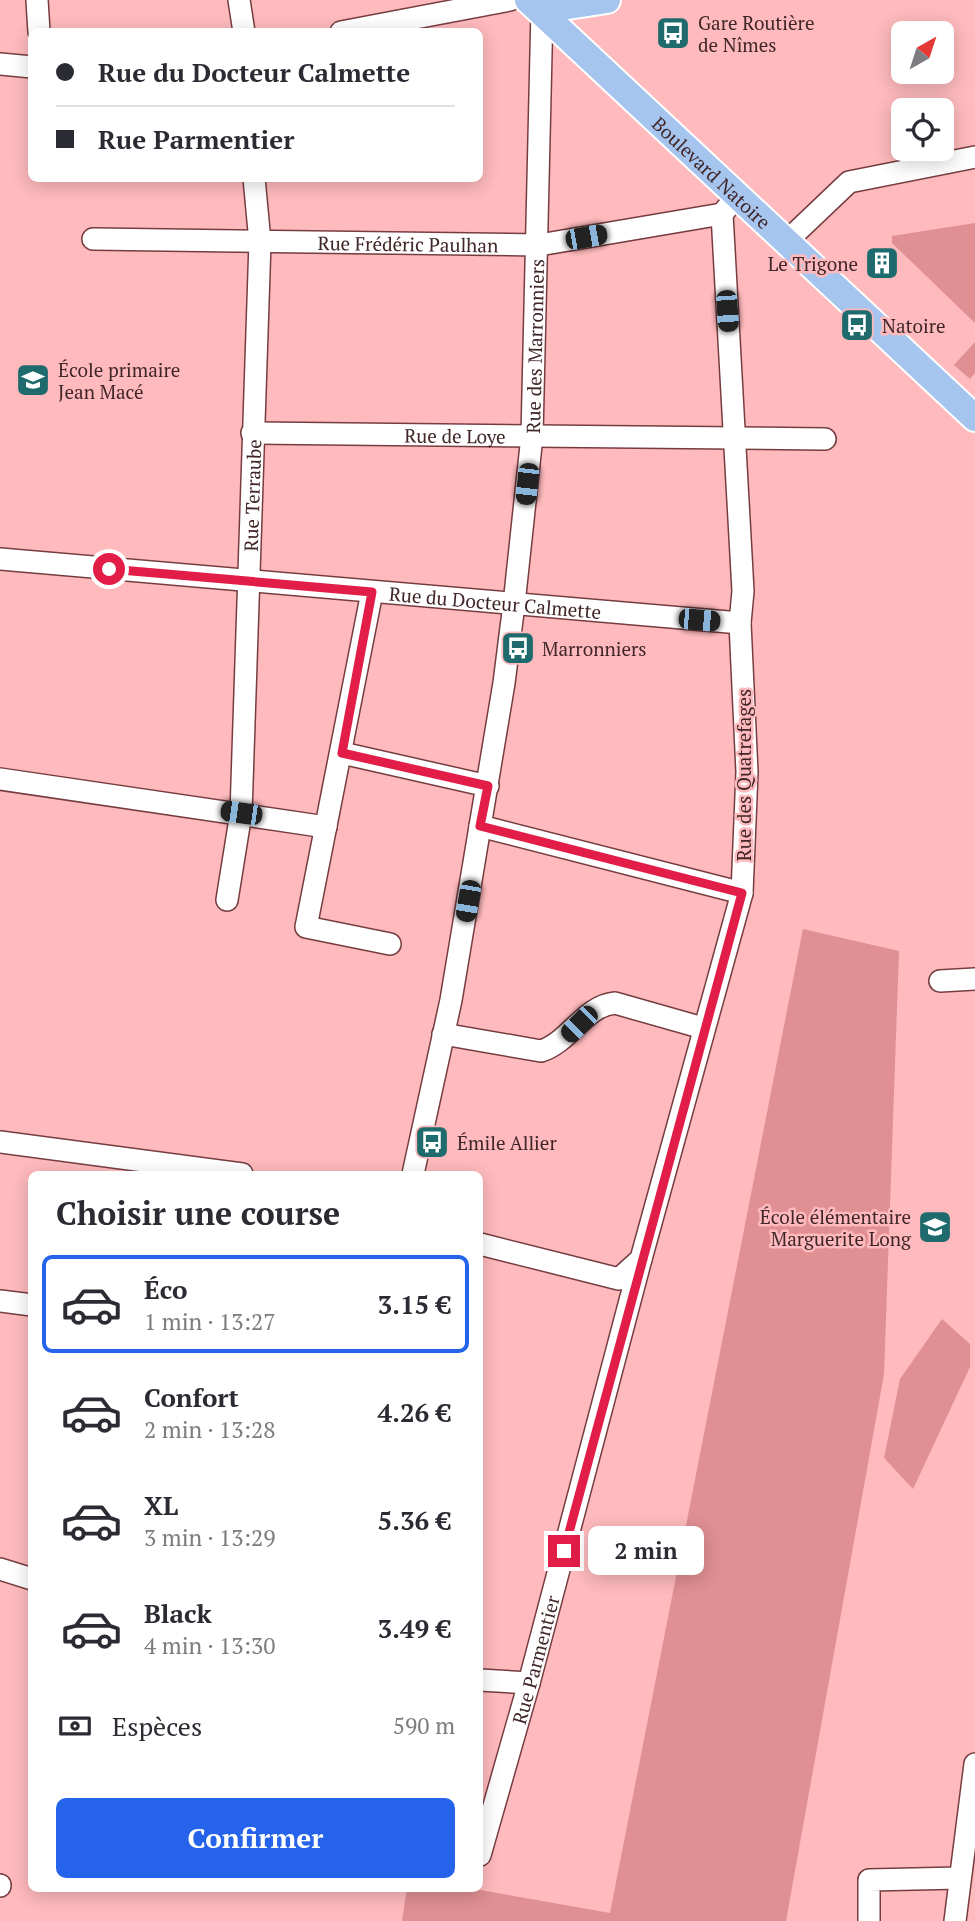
<!DOCTYPE html>
<html lang="fr">
<head>
<meta charset="utf-8">
<style>
  :root { --surface:#fff; --page:#f2f2f3; --text:#2b2b33; --muted:#7c7c81; --line:#e1e1e2; --accent:#2563eb }
  body { margin:0; font-family:"PT Serif",serif; background:var(--page); color:var(--text); height:100vh; display:flex; flex-direction:column; font-size:26px; white-space:nowrap }
  * { box-sizing:border-box; margin:0 }
  p { font-size:23px; color:var(--muted) }
  .icon { flex:none; width:38px; height:38px; fill:none; stroke:currentColor; stroke-width:2; stroke-linecap:round; stroke-linejoin:round }
  .map { position:relative; flex:1; overflow:hidden }
  .details { position:absolute; left:28px; top:1171px; width:455px; height:721px; display:flex; flex-direction:column; background:var(--surface); border-radius:10px; box-shadow:0 4px 18px #0003 }
  .details>* { flex:none }
  .top-card { position:absolute; left:28px; top:28px; width:455px; height:154px; border-radius:10px; box-shadow:0 4px 18px #0003; display:grid; align-content:center; height:154px; padding:0 28px; background:var(--surface) }
  .needle { width:46px; rotate:39deg }
  .tools { position:absolute; left:891px; top:21px; display:grid; gap:14px }
  .tools a { display:grid; place-items:center; width:63px; height:63px; border-radius:10px; background:var(--surface); box-shadow:0 4px 18px #0003; font-size:35px }
  .end { position:absolute; width:32px; height:32px; margin:-16px; border:9px solid #e11d48; background:#fff; box-shadow:0 0 0 4px #fff }
  .from { border-radius:50% }
  .bubble { position:absolute; height:49px; border-radius:10px; background:var(--surface); box-shadow:0 4px 18px #0003; font-size:23px; font-weight:600; line-height:49px; text-align:center }
  .car { position:absolute; width:21px; height:42px; margin:-21px -10px; border-radius:9px; box-shadow:0 0 5px 2px #0007; background:linear-gradient(#222 24%,#8ab4d8 0 40%,#222 0 76%,#8ab4d8 0 86%,#222 0) }
  .top-card b { display:flex; align-items:center; gap:24px; height:66px; font-size:26px }
  .top-card b+b { border-top:2px solid var(--line) }
  .top-card i { width:18px; height:18px; background:var(--text) }
  ul { padding:0; list-style:none }
  li { display:flex; align-items:center; gap:21px; height:98px; margin:0 14px 10px; padding:0 14px; border:4px solid transparent; border-radius:10px }
  li div { flex:1 }
  li b { display:block; font-size:26px }
  li em { font-style:normal; font-weight:600 }
  li.on { border-color:var(--accent) }
  li>.icon { width:63px; height:63px; stroke-width:1.5 }
  h2 { padding:0 28px; font-size:32px; line-height:84px }
  .pay { display:flex; align-items:center; gap:18px; height:77px; padding:0 28px; font-size:26px }
  .pay p { margin-inline-start:auto }
  .primary-button { display:flex; gap:14px; margin-top:auto; padding:14px 28px }
  .primary-button a { flex:1; height:80px; border-radius:10px; background:var(--accent); color:#fff; font-size:28px; font-weight:600; line-height:80px; text-align:center }
  .map>svg:first-child { display:block }
</style>
</head>
<body>
<div class="map">
<svg width="975" height="1921" viewBox="0 0 975 1921">
  <rect width="100%" height="100%" fill="#febabd"/>
  <g fill="#e08f93">
    <path d="M 975,223 L 975,323 L 892,243 L 892,236 Z"/>
    <path d="M 975,342 L 975,373 L 970,379 L 954,365 Z"/>
    <path d="M 803,929 L 899,951 L 884,1374 L 786,1921 L 402,1921 L 407,1888 L 469,1888 L 610,1913 Z"/>
    <path d="M 942,1319 L 970,1344 L 970,1367 L 913,1489 L 884,1458 L 900,1379 Z"/>
  </g>
  <g fill="none" stroke-linecap="round" stroke-linejoin="round">
    <g stroke="#763d41" stroke-width="24">
      <g id="minor">
        <path d="M 37,0 L 39,32"/>
        <path d="M 239,0 L 244,32"/>
        <path d="M 341,32 L 510,0"/>
        <path d="M 0,64 L 32,67"/>
        <path id="s1" d="M 93,239 L 539,245 L 722,214"/>
        <path d="M 787,241 L 849,182 L 975,157"/>
        <path id="s2" d="M 252,433 L 825,439"/>
        <path id="s3" d="M 0,559 L 740,623"/>
        <path d="M 372,592 L 306,927 L 390,944"/>
        <path d="M 342,753 L 488,786"/>
        <path d="M 0,779 L 326,827"/>
        <path d="M 480,826 L 742,893"/>
        <path id="s4" d="M 227,900 L 241,813 L 260,242 L 254,178"/>
        <path d="M 940,981 L 975,979"/>
        <path d="M 443,1034 L 541,1051 C 570,1042 584,1006 615,1003 L 703,1028"/>
        <path d="M 0,1142 L 242,1174"/>
        <path id="s5" d="M 413,1174 L 451,1000 L 504,683 L 514,604 L 532,436 L 542,10"/>
        <path d="M 480,1244 L 619,1279 L 641,1259 L 742,893 L 747,772 L 740,623 L 743,591 L 722,214 L 738,195"/>
        <path d="M 0,1301 L 32,1305"/>
        <path d="M 0,1569 L 32,1579"/>
        <path d="M 480,1680 L 529,1683"/>
        <path id="s6" d="M 480,1855 L 529,1683 L 641,1259"/>
        <path d="M 0,1885 L 0,1886"/>
        <path d="M 869,1921 L 869,1880 L 960,1878"/>
        <path d="M 955,1921 L 975,1764"/>
      </g>
    </g>
    <g stroke="#fff" stroke-width="30">
      <g id="major">
        <path id="s7" d="M 528,0 L 975,418"/>
        <path d="M 542,10 L 607,0"/>
      </g>
    </g>
    <use href="#minor" stroke="#fff" stroke-width="21"/>
    <use href="#major" stroke="#a5c4ee" stroke-width="26"/>
  </g>
  <g fill="none" stroke-linecap="round" stroke-linejoin="round">
    <path stroke="#e11d48" stroke-width="9" d="M 109,569 L 372,592 L 342,753 L 488,786 L 480,826 L 742,893 L 564,1551"/>
  </g>
  <defs>
    <g id="bus-square" transform="scale(1.75)"><rect x="-9" y="-9" width="18" height="18" rx="4" fill="#1e6a6c" stroke="#febabd"/><path d="M-5-6H5V4H4V6H2V4H-2V6H-4V4H-5ZM-3.5-4V0h7V-4ZM-3.5 1.2v1.5H-2V1.2ZM2 1.2v1.5H3.5V1.2Z" fill="#fff"/></g>
    <g id="building-square" transform="scale(1.75)"><rect x="-9" y="-9" width="18" height="18" rx="4" fill="#1e6a6c" stroke="#febabd"/><path d="M-4-6H4V6H1V3H-1V6H-4ZM-2.5-4.3h1.7v1.8h-1.7ZM.8-4.3h1.7v1.8H.8ZM-2.5-1h1.7V.8h-1.7ZM.8-1h1.7V.8H.8Z" fill="#fff"/></g>
    <g id="school-square" transform="scale(1.75)"><rect x="-9" y="-9" width="18" height="18" rx="4" fill="#1e6a6c" stroke="#febabd"/><path d="M0-5L7-2L0 1L-7-2ZM-4 1L0 2.5L4 1V4Q0 6-4 4Z" fill="#fff"/></g>
  </defs>
  <g fill-rule="evenodd">
    <use href="#bus-square" x="673" y="33"/>
    <use href="#building-square" x="882" y="263"/>
    <use href="#bus-square" x="857" y="325"/>
    <use href="#school-square" x="33" y="380"/>
    <use href="#bus-square" x="518" y="648"/>
    <use href="#bus-square" x="432" y="1142"/>
    <use href="#school-square" x="935" y="1227"/>
  </g>
  <g text-anchor="middle" dominant-baseline="central" stroke-width="5" stroke-linejoin="round" paint-order="stroke">
    <g font-size="19" fill="#402628" stroke="#febabd" text-anchor="start">
      <text x="698" y="22">Gare Routière<tspan x="698" dy="22">de Nîmes</tspan></text>
      <text x="858" y="263" text-anchor="end">Le Trigone</text>
      <text x="882" y="325">Natoire</text>
      <text x="58" y="369">École primaire<tspan x="58" dy="22">Jean Macé</tspan></text>
      <text x="542" y="648">Marronniers</text>
      <text x="457" y="1142">Émile Allier</text>
      <text x="911" y="1216" text-anchor="end">École élémentaire<tspan x="911" dy="22">Marguerite Long</tspan></text>
    </g>
    <g font-size="19" fill="#402628" stroke="#febabd">
      <text stroke="none"><textPath href="#s7" startOffset="252">Boulevard Natoire</textPath></text>
      <text stroke="none"><textPath href="#s1" startOffset="315">Rue Frédéric Paulhan</textPath></text>
      <text stroke="none"><textPath href="#s5" startOffset="838">Rue des Marronniers</textPath></text>
      <text stroke="none"><textPath href="#s2" startOffset="203">Rue de Loye</textPath></text>
      <text stroke="none"><textPath href="#s4" startOffset="406">Rue Terraube</textPath></text>
      <text stroke="none"><textPath href="#s3" startOffset="497">Rue du Docteur Calmette</textPath></text>
      <text transform="translate(743 775) rotate(-90)">Rue des Quatrefages</text>
      <text stroke="none"><textPath href="#s6" startOffset="203">Rue Parmentier</textPath></text>
    </g>
  </g>
</svg>
<div class="tools">
<a><svg class="needle" viewBox="-14 -14 28 28"><path d="M0-13l5 13h-10z" fill="#e53935"/><path d="M0 13l5-13h-10z" fill="#7c7c81"/></svg></a>
<a><svg class="icon" aria-label="locate" viewBox="0 0 24 24"><circle cx="12" cy="12" r="6"/><path d="M12 2v4M12 18v4M2 12h4M18 12h4"/></svg></a>
</div>
<i class="end from" style="left:109px;top:569px"></i>
<i class="end" style="left:564px;top:1551px"></i>
<div class="bubble" style="left:588px;top:1526px;width:116px">2 min</div>
<i class="car" style="left:586px;top:237px;rotate:80deg"></i>
<i class="car" style="left:727px;top:311px;rotate:176deg"></i>
<i class="car" style="left:527px;top:484px;rotate:186deg"></i>
<i class="car" style="left:699px;top:620px;rotate:95deg"></i>
<i class="car" style="left:241px;top:813px;rotate:278deg"></i>
<i class="car" style="left:468px;top:901px;rotate:190deg"></i>
<i class="car" style="left:579px;top:1024px;rotate:225deg"></i>
<div class="top-card">
<b><i class="from"></i>Rue du Docteur Calmette</b>
<b><i></i>Rue Parmentier</b>
</div>
<section class="details">
<h2>Choisir une course</h2>
<ul>
<li class="on"><svg class="icon" aria-label="car" viewBox="0 0 24 24"><path d="M5 17H2v-5l4-1 3-4h7l3 4 3 1v5h-3M9 17h6M6 11h13"/><circle cx="7" cy="17" r="2"/><circle cx="17" cy="17" r="2"/></svg><div><b>Éco</b><p>1 min · 13:27</p></div><em>3.15 €</em></li>
<li><svg class="icon" aria-label="car" viewBox="0 0 24 24"><path d="M5 17H2v-5l4-1 3-4h7l3 4 3 1v5h-3M9 17h6M6 11h13"/><circle cx="7" cy="17" r="2"/><circle cx="17" cy="17" r="2"/></svg><div><b>Confort</b><p>2 min · 13:28</p></div><em>4.26 €</em></li>
<li><svg class="icon" aria-label="car" viewBox="0 0 24 24"><path d="M5 17H2v-5l4-1 3-4h7l3 4 3 1v5h-3M9 17h6M6 11h13"/><circle cx="7" cy="17" r="2"/><circle cx="17" cy="17" r="2"/></svg><div><b>XL</b><p>3 min · 13:29</p></div><em>5.36 €</em></li>
<li><svg class="icon" aria-label="car" viewBox="0 0 24 24"><path d="M5 17H2v-5l4-1 3-4h7l3 4 3 1v5h-3M9 17h6M6 11h13"/><circle cx="7" cy="17" r="2"/><circle cx="17" cy="17" r="2"/></svg><div><b>Black</b><p>4 min · 13:30</p></div><em>3.49 €</em></li>
</ul>
<div class="pay"><svg class="icon" aria-label="cash" viewBox="0 0 24 24"><path d="M3 7h18v10H3z"/><circle cx="12" cy="12" r="2"/></svg>Espèces<p>590 m</p></div>
<div class="primary-button"><a>Confirmer</a></div>
</section>
</div>
</body>
</html>
